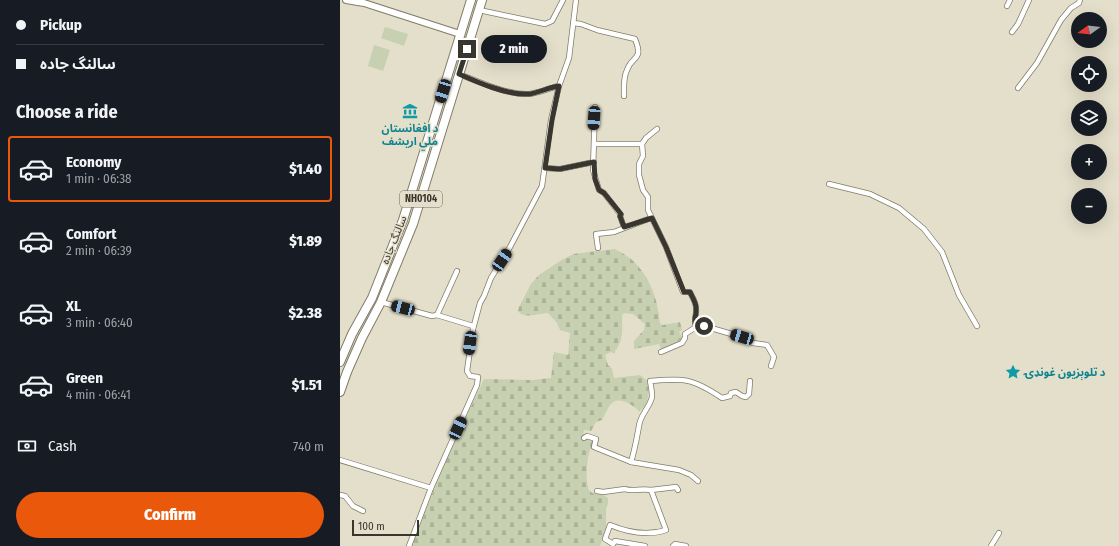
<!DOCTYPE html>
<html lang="en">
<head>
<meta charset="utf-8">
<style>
  :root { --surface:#171b24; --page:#242831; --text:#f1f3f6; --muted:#9ea1a6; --line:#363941; --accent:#ea580c }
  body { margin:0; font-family:"Fira Sans Condensed","Noto Sans Arabic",sans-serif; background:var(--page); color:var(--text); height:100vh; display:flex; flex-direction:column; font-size:15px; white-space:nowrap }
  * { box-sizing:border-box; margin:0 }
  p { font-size:13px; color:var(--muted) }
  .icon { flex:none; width:22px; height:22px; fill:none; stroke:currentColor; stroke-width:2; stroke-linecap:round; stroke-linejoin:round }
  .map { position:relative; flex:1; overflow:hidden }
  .side { display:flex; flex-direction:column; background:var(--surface); width:340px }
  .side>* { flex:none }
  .hud { display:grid; align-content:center; height:88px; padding:0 16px; background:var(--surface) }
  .needle { width:26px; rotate:255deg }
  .controls { position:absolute; left:731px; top:12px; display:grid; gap:8px }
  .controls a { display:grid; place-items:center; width:36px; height:36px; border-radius:50%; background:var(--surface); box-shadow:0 4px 16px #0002; font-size:20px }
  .scale { position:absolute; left:12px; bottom:10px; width:67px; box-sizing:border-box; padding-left:4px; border:2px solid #38362e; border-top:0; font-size:11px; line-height:14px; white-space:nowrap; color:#38362e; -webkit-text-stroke:3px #e4dfca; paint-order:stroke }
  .end { position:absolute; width:18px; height:18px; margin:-9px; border:5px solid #38362e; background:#fff; box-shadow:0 0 0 2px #fff }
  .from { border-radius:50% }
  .bubble { position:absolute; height:28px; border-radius:14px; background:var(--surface); box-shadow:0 4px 16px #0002; font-size:13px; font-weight:800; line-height:28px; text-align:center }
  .car { position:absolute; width:12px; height:24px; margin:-12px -6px; border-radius:5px; box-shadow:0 0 3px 1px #0007; background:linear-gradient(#222 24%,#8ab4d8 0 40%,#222 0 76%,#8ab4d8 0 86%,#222 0) }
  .hud b { display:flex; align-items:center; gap:14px; height:38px; font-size:15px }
  .hud b+b { border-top:1px solid var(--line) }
  .hud i { width:10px; height:10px; background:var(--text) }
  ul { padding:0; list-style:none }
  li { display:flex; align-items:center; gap:12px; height:66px; margin:0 8px 6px; padding:0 8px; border:2px solid transparent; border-radius:4px }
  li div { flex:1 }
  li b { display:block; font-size:15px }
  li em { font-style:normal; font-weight:800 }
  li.current { border-color:var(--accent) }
  li>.icon { width:36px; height:36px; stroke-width:1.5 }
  h2 { padding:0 16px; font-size:18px; line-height:48px }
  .pay { display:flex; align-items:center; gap:10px; height:44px; padding:0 16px; font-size:15px }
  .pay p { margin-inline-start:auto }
  .button { display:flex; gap:8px; margin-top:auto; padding:8px 16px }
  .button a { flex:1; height:46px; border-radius:24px; background:var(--accent); color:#fff; font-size:16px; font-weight:800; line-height:46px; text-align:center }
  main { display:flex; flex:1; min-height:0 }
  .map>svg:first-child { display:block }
</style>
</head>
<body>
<main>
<section class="side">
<div class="hud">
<b><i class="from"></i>Pickup</b>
<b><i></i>سالنگ جاده</b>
</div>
<h2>Choose a ride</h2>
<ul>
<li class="current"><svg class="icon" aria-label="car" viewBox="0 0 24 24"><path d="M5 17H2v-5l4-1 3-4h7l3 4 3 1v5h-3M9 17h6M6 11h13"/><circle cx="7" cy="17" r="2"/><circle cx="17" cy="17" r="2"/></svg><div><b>Economy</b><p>1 min · 06:38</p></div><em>$1.40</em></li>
<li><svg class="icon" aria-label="car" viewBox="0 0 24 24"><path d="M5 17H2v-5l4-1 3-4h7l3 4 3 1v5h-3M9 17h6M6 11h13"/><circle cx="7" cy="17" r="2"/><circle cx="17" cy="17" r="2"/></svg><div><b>Comfort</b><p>2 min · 06:39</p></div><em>$1.89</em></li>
<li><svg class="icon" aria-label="car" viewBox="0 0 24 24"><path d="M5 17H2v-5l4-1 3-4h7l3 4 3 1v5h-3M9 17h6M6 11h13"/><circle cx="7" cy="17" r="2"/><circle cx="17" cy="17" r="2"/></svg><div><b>XL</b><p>3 min · 06:40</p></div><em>$2.38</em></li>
<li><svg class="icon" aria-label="car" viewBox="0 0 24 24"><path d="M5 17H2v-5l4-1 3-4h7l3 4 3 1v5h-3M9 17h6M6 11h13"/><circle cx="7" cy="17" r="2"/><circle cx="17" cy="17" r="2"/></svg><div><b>Green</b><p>4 min · 06:41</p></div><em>$1.51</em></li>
</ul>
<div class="pay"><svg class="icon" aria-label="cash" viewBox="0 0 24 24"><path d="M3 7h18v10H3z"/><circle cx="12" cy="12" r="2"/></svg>Cash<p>740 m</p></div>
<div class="button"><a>Confirm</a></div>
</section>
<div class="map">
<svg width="779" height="546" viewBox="0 0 779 546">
  <defs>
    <pattern id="cemetery-stones" width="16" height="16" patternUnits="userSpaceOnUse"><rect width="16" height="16" fill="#c7d0b0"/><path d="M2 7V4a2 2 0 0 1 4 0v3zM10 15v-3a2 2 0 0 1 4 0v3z" fill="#acb398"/></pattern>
  </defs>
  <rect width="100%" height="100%" fill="#e4dfca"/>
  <g fill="#c7d0b0">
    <path d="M 45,27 L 68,34 L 64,46 L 41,38 Z"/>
    <path d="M 34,45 L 50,50 L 43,71 L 28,66 Z"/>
  </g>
  <path fill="url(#cemetery-stones)" d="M 275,249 C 280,252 286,255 291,259 C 310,276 318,299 320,324 L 323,325 L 340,322 L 342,330 L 339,332 L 343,338 C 337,343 329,348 321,349 L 319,344 L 294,349 L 294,341 L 304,330 L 305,324 L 293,314 L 284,313 L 282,315 C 282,328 284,340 275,351 L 275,354 L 271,352 L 265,355 L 268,365 L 272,369 L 274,378 L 300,375 L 307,381 C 309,391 310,406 299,411 C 294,406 280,396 272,403 C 268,406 265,415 262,420 L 256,422 L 251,431 L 244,430 L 243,437 L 254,439 L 255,442 C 253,445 251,448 250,450 C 247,457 244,488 251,492 C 256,496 262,492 268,498 L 268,504 L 266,508 L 266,528 L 260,546 L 72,546 L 102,469 L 144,379 L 192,380 L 211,378 L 214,352 L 228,355 L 230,333 L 220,330 L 217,323 L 208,313 C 198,313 185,320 178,311 L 179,307 L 191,284 L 199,275 L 220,261 L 233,254 Z"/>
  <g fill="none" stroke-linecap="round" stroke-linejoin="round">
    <g stroke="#817c69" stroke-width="6">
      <g id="minor">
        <path d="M 667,6 L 670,0"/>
        <path d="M 139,10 L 205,24 L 212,21 L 223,0"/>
        <path d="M 233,23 L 241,24 L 257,30 L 295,39 C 304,61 292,55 287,70 C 283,78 284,88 284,96"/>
        <path d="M 672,32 L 678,24 L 689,0"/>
        <path d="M 119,74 C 139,82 167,95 189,94 C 199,93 209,88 219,86"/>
        <path d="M 678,88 L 697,63 L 721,20 L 731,8 L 739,3 L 740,0"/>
        <path d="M 255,107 L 253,170 L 259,190 L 264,193 L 281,215 L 280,216 L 284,227"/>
        <path d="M 317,129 L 306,138 L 302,144 L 303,156 L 299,164 L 299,175 L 303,190 L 308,197 L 308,210 L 326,247 L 343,292 L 350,292 C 352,297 356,302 356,308 C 357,317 353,317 356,327"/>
        <path d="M 254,144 L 302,144"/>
        <path d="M 205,168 L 220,169 L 254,162"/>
        <path d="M 489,184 L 530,194 L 559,208 L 584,229 L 602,252 L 619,295 L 637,326"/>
        <path d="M 258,248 L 256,234 L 274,232 L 311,218"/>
        <path d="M 41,302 L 92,316 L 97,315 L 133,326 L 133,329"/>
        <path d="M 97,315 L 117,271"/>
        <path d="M 321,352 L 342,343 L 345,338 L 345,334 L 356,327 L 364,326 L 402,337 L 413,343 L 427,345 L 434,357 L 431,366"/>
        <path d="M 244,438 L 247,436 L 256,439 L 254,447 L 291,462 L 339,470 L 351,475 L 358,481"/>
        <path d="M 0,460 L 91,488"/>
        <path d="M 291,462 C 295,449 297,437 299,426 C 300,415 310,407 312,397 C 312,392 311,386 310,381 C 344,378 352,378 382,398 L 390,396 L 391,393 L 396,392 L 402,396 L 406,397 L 409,394 L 410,381"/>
        <path d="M 257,491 L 263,492 L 285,489 C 292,492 303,488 311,490 L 336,487 L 338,490"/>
        <path d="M 0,495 L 5,496 L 13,506 L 23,511"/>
        <path d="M 69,546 L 91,488 L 137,385 L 138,377 L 130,376 L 127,371 L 133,329 L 140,303 L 144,296 L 151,278 L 170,247 L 202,186 L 211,120 L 219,86 L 229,58 L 236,0"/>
        <path d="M 305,546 L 275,541 L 273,544 L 265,539 L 270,525 C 287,532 308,536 326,530 L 311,490"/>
        <path d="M 333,546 L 335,544 L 346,546"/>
        <path d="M 651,546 L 659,533"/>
      </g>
    </g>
    <g stroke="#817c69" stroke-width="8">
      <path id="tertiary" d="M 6,0 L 24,3 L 120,34"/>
    </g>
    <g stroke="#817c69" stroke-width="9">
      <path id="secondary" d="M 17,1 L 18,0"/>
    </g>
    <g stroke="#817c69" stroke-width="10">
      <g id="trunk">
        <path d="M 0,362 L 12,334 L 32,298 L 63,220 L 131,0"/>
        <path d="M 0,392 L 7,372 L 22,338 L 41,302 L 73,224 L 142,0"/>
      </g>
    </g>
    <use href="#minor" stroke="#fff" stroke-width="4.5"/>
    <use href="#tertiary" stroke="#fff" stroke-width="6"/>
    <use href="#secondary" stroke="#fff" stroke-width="7"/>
    <use href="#trunk" stroke="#fff" stroke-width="8"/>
  </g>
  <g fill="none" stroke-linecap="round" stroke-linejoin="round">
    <path stroke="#38362e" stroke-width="5" d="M 127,49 L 119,74 C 139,83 167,95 189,94 C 199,93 209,87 219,86 L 212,120 L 205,168 L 220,169 L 254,162 L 255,179 L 259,190 L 264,193 L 281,214 L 280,216 L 284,227 L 312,218 L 326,247 L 344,292 L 350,292 C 352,297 356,302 356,308 C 357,317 353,316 356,328 L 364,326"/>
  </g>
  <defs>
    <g id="museum-bare" transform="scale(1.2)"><path d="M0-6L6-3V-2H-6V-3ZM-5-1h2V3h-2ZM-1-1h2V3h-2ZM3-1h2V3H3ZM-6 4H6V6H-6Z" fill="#0f9aa8" stroke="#e4dfca" stroke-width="2.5" paint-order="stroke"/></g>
    <g id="sight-bare" transform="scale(1.2)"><path d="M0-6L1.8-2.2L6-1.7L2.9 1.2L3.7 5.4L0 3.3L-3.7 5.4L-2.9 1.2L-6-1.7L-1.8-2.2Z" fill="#0f9aa8" stroke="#e4dfca" stroke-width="2.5" paint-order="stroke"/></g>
  </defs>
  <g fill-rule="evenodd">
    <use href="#museum-bare" x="70" y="111"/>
    <use href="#sight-bare" x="673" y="372"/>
  </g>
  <g text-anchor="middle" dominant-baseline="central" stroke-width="3" stroke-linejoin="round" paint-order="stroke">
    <rect fill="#e4dfca" stroke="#6c695d" stroke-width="1" x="60" y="191" width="42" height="16" rx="3"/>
    <g font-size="10" font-weight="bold" fill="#38362e">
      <text x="81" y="199">NH0104</text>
    </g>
    <g font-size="11" font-weight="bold" fill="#0d838f" stroke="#e4dfca">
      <text x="70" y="128">د افغانستان<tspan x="70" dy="13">ملي اریشف</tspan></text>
      <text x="685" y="372" text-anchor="start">د تلوېزیون غونډۍ</text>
    </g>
    <g font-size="11" fill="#38362e" stroke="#e4dfca">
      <text transform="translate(54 240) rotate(-68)">سالنگ جاده</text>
    </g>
  </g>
</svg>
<div class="controls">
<a><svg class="needle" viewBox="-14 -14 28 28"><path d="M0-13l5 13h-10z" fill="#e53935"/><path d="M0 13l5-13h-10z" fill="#9ea1a6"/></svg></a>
<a><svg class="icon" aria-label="locate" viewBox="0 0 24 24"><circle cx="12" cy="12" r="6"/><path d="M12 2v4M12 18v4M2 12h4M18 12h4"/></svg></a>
<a><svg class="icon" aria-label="layers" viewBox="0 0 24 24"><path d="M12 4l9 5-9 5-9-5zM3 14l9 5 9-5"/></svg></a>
<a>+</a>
<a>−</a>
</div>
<div class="scale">100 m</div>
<i class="end from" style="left:364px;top:326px"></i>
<i class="end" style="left:127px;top:49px"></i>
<div class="bubble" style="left:141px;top:35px;width:66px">2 min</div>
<i class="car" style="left:103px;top:91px;rotate:197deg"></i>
<i class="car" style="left:254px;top:118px;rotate:184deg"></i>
<i class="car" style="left:162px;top:260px;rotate:34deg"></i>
<i class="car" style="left:63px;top:308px;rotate:285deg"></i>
<i class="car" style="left:402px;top:337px;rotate:286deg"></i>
<i class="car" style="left:130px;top:343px;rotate:188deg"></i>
<i class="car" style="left:118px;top:428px;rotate:25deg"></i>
</div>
</main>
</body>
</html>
